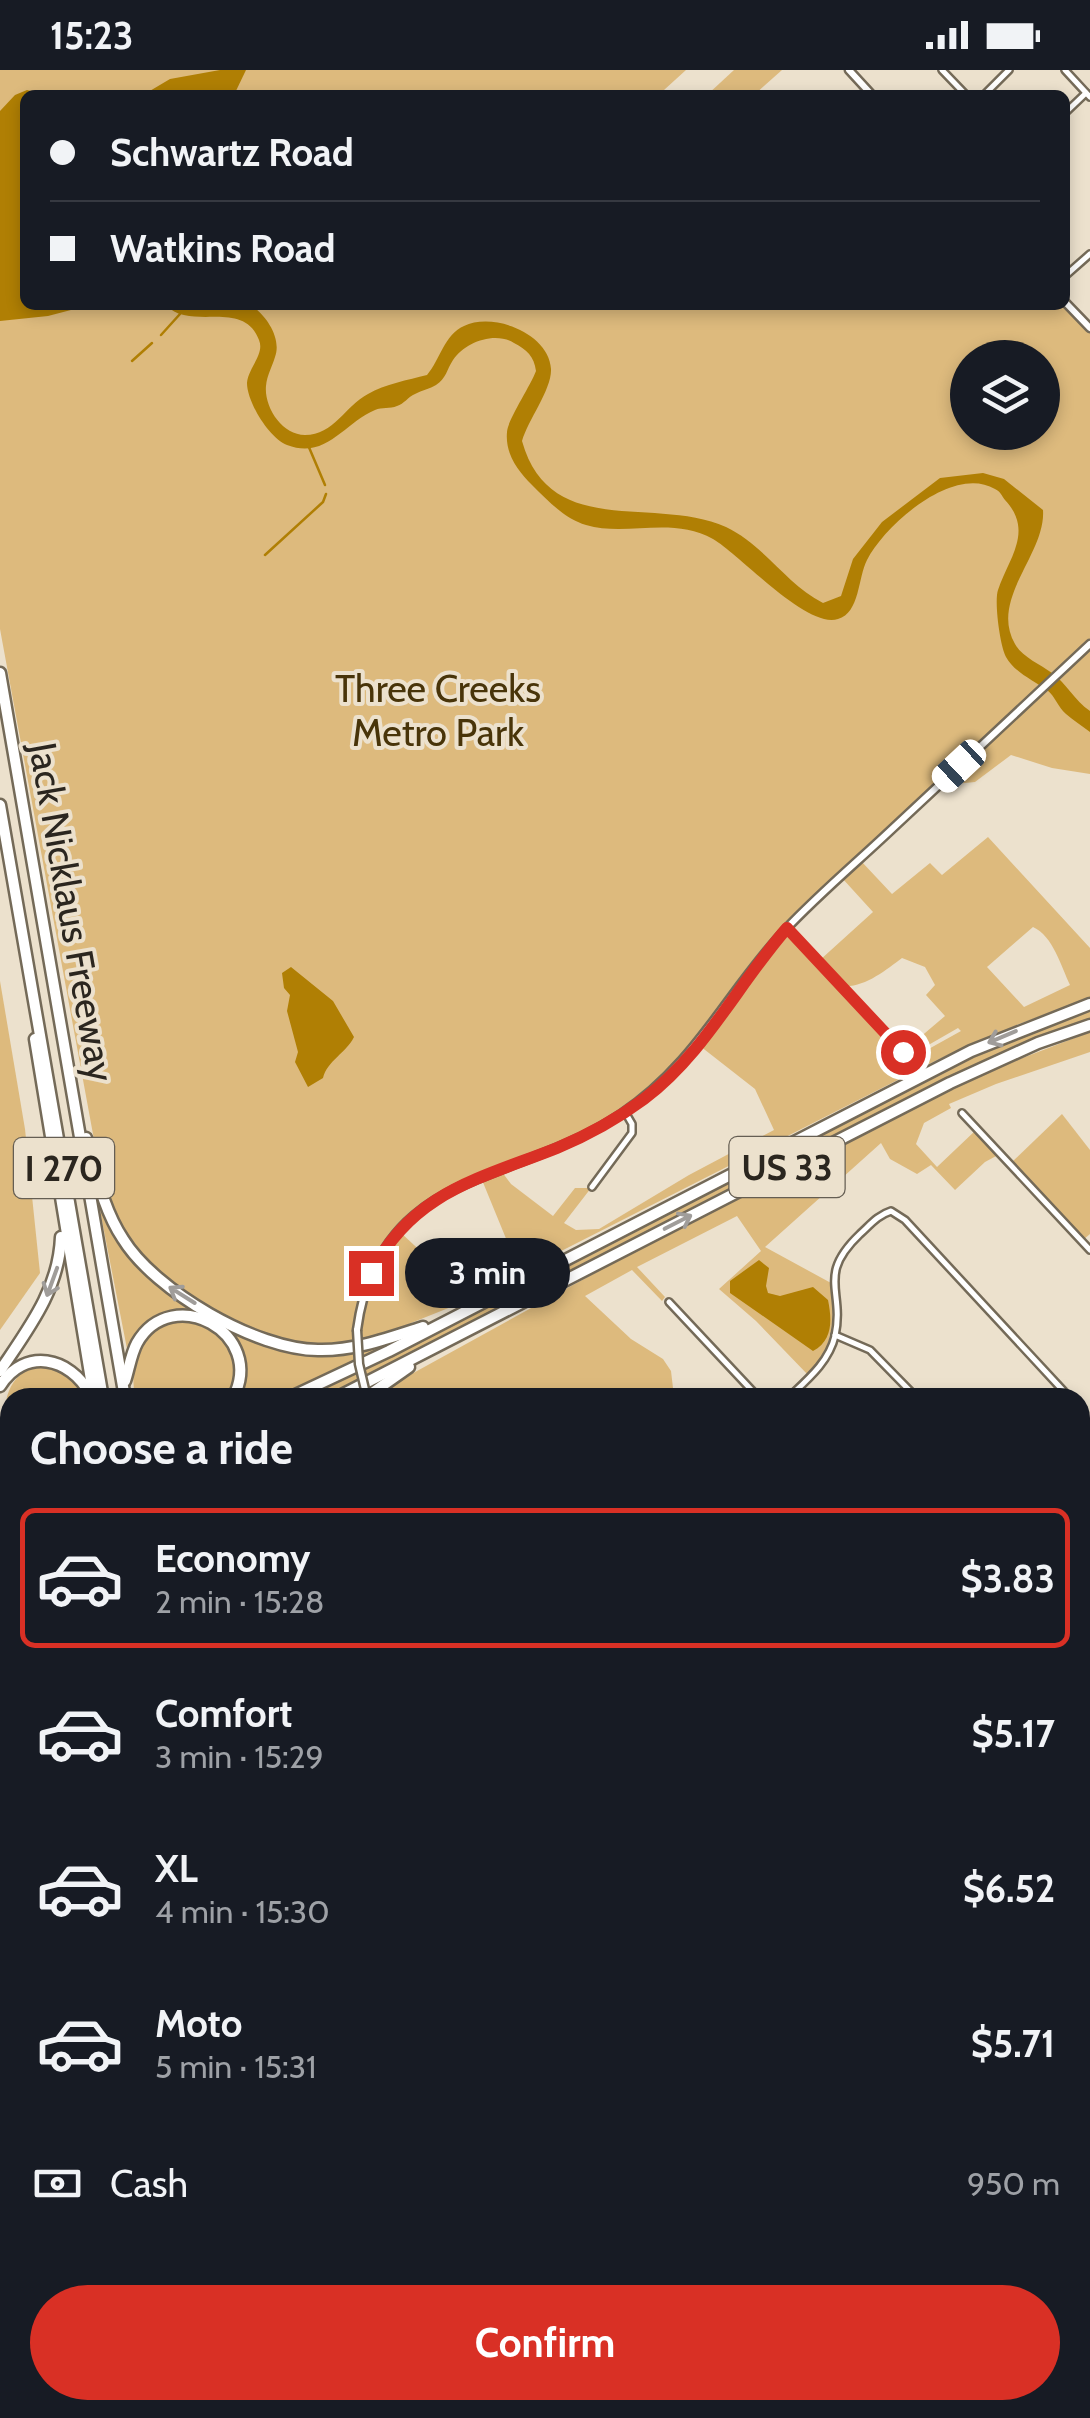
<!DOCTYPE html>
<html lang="en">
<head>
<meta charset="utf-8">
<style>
  :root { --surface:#171b24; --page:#20242c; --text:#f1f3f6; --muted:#9ea1a6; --line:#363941; --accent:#d93025 }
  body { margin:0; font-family:Cabin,sans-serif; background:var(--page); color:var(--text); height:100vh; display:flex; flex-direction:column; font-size:38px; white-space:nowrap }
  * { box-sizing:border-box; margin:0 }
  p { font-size:32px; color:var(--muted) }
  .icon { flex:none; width:55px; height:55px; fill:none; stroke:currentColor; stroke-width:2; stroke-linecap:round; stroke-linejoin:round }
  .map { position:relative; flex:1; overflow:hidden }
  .drawer { position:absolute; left:0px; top:1318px; width:1090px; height:1032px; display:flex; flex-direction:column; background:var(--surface); border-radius:30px 30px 0 0; box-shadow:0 5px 15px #0003 }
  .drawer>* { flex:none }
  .banner { position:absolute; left:20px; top:20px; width:1050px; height:220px; border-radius:15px; box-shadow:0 5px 15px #0003; display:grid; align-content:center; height:220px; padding:0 30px; background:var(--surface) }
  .tools { position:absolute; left:950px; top:270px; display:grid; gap:20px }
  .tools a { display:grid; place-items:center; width:110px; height:110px; border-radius:50%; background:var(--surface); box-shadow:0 5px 15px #0003; font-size:50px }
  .end { position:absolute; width:45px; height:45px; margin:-22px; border:12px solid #d93025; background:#fff; box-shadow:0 0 0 5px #fff }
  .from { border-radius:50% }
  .bubble { position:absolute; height:70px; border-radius:35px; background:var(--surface); box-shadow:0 5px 15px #0003; font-size:32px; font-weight:800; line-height:70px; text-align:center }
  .car { position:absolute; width:30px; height:60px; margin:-30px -15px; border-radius:12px; box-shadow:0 0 8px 2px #0007; background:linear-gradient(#fff 24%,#345 0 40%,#fff 0 76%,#345 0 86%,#fff 0) }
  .banner b { display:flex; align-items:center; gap:35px; height:95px; font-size:38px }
  .banner b+b { border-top:2px solid var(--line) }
  .banner i { width:25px; height:25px; background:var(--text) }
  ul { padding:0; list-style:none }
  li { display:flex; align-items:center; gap:30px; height:140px; margin:0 20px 15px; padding:0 10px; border:5px solid transparent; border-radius:15px }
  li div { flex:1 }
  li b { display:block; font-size:38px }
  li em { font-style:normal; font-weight:800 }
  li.selected { border-color:var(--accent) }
  li>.icon { width:90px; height:90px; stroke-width:1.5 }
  h2 { padding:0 30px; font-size:45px; line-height:120px }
  .pay { display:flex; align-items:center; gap:25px; height:110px; padding:0 30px; font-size:38px }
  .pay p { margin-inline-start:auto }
  .button { display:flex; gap:20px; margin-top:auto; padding:20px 30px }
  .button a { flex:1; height:115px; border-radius:60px; background:var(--accent); color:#fff; font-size:40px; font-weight:800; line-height:115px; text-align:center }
  .status { display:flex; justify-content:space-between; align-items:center; height:70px; padding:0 50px; background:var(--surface); direction:ltr }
  .status svg { height:28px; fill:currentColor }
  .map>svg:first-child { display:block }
</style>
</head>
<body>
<div class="status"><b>15:23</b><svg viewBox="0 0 49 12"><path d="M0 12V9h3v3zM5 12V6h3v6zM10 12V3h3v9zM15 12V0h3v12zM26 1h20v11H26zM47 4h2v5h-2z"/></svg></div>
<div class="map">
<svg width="1090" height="2348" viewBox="0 0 1090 2348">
  <rect width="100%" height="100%" fill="#ece1cd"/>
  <g fill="#e4d5bb">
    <path d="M 1080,1995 L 1090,2006 L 1090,2150 L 1080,2159 Z"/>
    <path d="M 1080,2279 L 1090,2289 L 1090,2348 L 928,2348 L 920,2340 L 1080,2340 Z"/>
  </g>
  <g fill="#ddba7d" fill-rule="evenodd">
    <path d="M 0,0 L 686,0 L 664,20 L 668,25 L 25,25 L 25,235 L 1064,235 L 1090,263 L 1090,704 L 1052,698 L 1011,685 L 975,712 L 954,714 L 946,722 L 941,717 C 898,754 850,790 810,831 C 756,887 720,962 660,1012 C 631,1035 598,1058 564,1072 C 509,1095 446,1106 403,1152 C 372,1184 352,1230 353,1275 C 338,1276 321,1279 306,1277 C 245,1266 162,1223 127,1171 C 116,1155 110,1132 102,1113 L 0,559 ZM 968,288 L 1042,288 L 1042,362 L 968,362 Z"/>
    <path d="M 734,0 L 782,0 L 754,25 L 707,25 Z"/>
    <path d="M 988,767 L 1090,878 L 1090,928 L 1019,954 L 939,989 L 451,1237 L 361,1273 C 361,1231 375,1195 400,1162 L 456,1214 L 514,1188 L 482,1110 L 502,1102 L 511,1114 L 553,1146 L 575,1118 L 591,1118 L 564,1153 L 576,1160 L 599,1159 L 689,1105 L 774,1060 L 755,1019 L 700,976 L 783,866 L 793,866 L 901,983 L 908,987 L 916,986 L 961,961 L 958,958 L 918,981 L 905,980 L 945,946 L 926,925 L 935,915 L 925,897 L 902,888 C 886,900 864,918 843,916 L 820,890 L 873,842 L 842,808 L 861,791 L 892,824 L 930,793 L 942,805 ZM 1033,857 C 1053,866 1061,896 1070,915 L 1024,937 L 987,897 Z"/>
    <path d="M 0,911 L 25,1059 L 40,1203 L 0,1260 Z"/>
    <path d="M 1090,939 L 1090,952 L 1067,959 L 334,1325 L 298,1328 L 972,984 Z"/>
    <path d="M 1090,962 L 1090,982 L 996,1014 L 949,1034 L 951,1038 L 924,1053 L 916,1074 L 937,1097 L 976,1060 L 998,1085 L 985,1092 L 955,1120 L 931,1095 L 917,1104 L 890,1089 L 881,1073 L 765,1177 L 831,1213 C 835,1250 834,1276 809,1306 L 756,1251 L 719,1219 L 761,1181 L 737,1146 L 637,1197 L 665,1227 L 662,1231 L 632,1200 L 585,1226 L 631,1269 L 663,1289 L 671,1301 L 673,1318 L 682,1327 L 368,1328 L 633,1182 L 818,1087 L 989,1001 Z"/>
    <path d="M 1062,1044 L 1090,1080 L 1090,1164 L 1083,1170 L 1011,1093 Z"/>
    <path d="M 97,1125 L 111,1153 L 174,1223 L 292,1281 L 392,1272 L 275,1328 L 237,1327 L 244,1303 L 223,1257 L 164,1246 L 128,1284 Z"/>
    <path d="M 194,1249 C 202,1254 216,1259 223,1265 C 240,1282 238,1310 227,1327 L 135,1327 C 128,1279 143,1253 194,1249 Z"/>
    <path d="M 34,1294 L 65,1299 L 88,1327 L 10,1328 L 10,1369 C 0,1336 5,1311 34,1294 Z"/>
    <path d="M 0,2049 L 10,2066 L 10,2340 L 240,2340 L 241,2348 L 18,2348 L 14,2343 L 8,2348 L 0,2348 Z"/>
    <path d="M 278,2340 L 721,2340 L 730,2348 L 278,2348 Z"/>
  </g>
  <g fill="#b07f04">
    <path d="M 220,0 L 246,0 L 234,25 L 143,25 L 170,9 Z"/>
    <path d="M 27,20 L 46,25 L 25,25 L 25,235 L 90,235 L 48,246 L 0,251 L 0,41 L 15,25 Z"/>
    <path d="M 166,235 L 251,235 C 266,245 282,268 275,287 C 272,297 267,305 266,316 C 264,337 282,365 305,365 C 334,365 345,336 368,324 C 385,314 408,310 427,305 C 440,290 444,265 464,256 C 493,242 549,263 551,299 C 552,319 528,350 522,371 C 550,471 655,425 726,457 C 764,475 786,514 823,533 L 841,526 L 853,489 L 882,452 L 940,408 L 983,403 L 1004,409 L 1043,440 C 1046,484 989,529 1015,574 C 1022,587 1040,594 1052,603 C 1067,614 1074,630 1090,641 L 1090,662 C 1082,656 1073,650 1066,644 C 1058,637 1055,626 1047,620 C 1034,611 1014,602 1006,587 C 1000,576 994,531 998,520 C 1009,488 1034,461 1005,430 C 1002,426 1000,421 995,419 C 953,394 884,456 867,490 C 858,507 860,543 838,549 C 806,559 742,486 713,469 C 672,446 626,467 586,455 C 565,449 547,430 532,415 C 518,401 505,384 507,362 C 508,349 530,317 536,301 C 534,286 527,280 514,273 C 495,261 465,272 453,290 C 447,299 446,309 436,315 C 430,319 422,320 415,324 C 408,327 404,334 397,336 C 390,339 382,337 375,340 C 344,353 326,390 287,375 C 269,368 247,332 247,313 C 248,298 265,284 259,270 C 243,228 190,262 166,235 Z"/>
    <path d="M 291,897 L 333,931 L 354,967 C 346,983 327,991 323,1008 L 308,1017 L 295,992 L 298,982 L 287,941 L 290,925 L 284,918 L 282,903 Z"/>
    <path d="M 759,1190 L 769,1198 L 766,1216 L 768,1223 L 780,1226 L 813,1217 L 828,1230 C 832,1250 833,1270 813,1281 L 730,1223 L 730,1211 Z"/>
  </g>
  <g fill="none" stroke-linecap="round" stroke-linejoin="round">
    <g stroke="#b07f04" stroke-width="2.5">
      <path d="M 161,265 L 180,244"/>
      <path d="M 132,291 L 152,273"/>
      <path d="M 308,375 L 325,415"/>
      <path d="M 265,485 L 323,432 L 326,424"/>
      <path d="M 396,2340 L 403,2348"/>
    </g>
    <path stroke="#b07f04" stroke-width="9" d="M 0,2049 L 10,2066"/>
    <g stroke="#746a58" stroke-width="10">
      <g id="street">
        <path d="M 942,0 L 966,25"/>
        <path d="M 1065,0 L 1090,27"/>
        <path d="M 984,25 L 1009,0"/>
        <path d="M 1065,43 L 1086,23"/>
        <path d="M 1065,206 L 1090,184"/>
        <path d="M 787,858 L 903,982"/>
        <path d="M 962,1043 L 1090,1180"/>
        <path d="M 592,1117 L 632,1063 L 632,1054 L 625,1042"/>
        <path d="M 669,1232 L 759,1328"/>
        <path d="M 835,1265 L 870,1280 L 917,1328"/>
        <path d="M 788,1328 C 807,1310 829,1292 835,1266 C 845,1220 816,1206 860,1164 C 870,1155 878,1145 891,1141 L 905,1150 L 1070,1328"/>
        <path d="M 1080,1349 L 1090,1387"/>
        <path d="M 1080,1401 L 1090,1398"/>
        <path d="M 1080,1807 L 1090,1818"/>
        <path d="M 1080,1834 L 1090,1824"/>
        <path d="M 725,2340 L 733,2348"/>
        <path d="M 764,2348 L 773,2340"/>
        <path d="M 854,2348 L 863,2340"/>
      </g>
    </g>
    <g stroke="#746a58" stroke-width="11">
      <g id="secondary">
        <path d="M 849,0 L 872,25"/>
        <path d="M 1065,232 L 1090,258"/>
        <path d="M 357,1260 C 379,1097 513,1117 621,1044 C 696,994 727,922 786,859 C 819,824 856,793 891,760 C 957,698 1023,636 1090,574"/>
        <path d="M 1080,1526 L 1090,1523"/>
        <path d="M 0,1795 L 10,1792"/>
        <path d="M 1004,2340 L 1011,2348"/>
      </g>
    </g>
    <g stroke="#746a58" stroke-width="14">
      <g id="primary">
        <path d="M 1080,2169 L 1090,2159"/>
        <path d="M 888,2348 L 896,2340"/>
      </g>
    </g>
    <g stroke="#746a58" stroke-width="15">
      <g id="highway">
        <path d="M 0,603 L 125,1328"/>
        <path d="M 0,735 L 103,1328"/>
        <path d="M 35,969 L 94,1328"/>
        <path d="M 86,1068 C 96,1102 103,1139 123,1169 C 155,1221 257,1280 318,1280 C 354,1281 389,1268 423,1257"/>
        <path d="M 0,1301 C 28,1259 59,1220 61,1167"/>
        <path d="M 125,1311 C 129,1299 131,1284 137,1273 C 172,1212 267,1263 233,1328"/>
        <path d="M 0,1316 C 25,1277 70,1287 90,1324"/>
        <path d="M 289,1328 L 389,1281 L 971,981 L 1090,934"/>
        <path d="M 336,1328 L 950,1013 L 1038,973 L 1090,955"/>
        <path d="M 365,1328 L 409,1297"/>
        <path d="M 0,1361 L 10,1374"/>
        <path d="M 0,1396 L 10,1396"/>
        <path d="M 0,1416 L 10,1415"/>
        <path d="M 10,1447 L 4,1471 L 10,1496"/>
        <path d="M 0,1499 L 10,1511"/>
        <path d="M 248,2340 L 249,2348"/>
        <path d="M 271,2340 L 271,2348"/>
      </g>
    </g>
    <use href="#street" stroke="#fff" stroke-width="5"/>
    <use href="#secondary" stroke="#fff" stroke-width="6"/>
    <use href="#primary" stroke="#fff" stroke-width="9"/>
    <use href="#highway" stroke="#fff" stroke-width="10"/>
    <g stroke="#746a58" stroke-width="11" stroke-linecap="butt">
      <path id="secondary-bridge" d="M 357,1260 L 359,1294 L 367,1328"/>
    </g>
    <use href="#secondary-bridge" stroke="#fff" stroke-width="6"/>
  </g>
  <defs><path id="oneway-shaft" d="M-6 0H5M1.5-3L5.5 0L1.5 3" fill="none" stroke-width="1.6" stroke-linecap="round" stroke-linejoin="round" transform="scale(2.5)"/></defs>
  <g stroke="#a09d9a">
    <use href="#oneway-shaft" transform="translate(1002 967) rotate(157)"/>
    <use href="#oneway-shaft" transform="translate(678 1152) rotate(-27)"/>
    <use href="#oneway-shaft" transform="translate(52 1212) rotate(110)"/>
    <use href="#oneway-shaft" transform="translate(182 1225) rotate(-148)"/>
  </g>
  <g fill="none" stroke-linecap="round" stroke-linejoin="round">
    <path stroke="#d93025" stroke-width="12" d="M 371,1203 C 412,1122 479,1109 557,1078 C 588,1065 617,1049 644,1029 C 704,984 738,914 787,858 L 903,982"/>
  </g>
  <g text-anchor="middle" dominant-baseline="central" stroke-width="8" stroke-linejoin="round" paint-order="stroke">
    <g fill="#ece1cd" stroke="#655e53" stroke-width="2.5">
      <rect x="729.5" y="1067" width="115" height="60" rx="8"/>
      <rect x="14" y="1068" width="100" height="60" rx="8"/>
    </g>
    <g font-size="35" font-weight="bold" fill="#2b261f">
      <text x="787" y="1097">US 33</text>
      <text x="64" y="1098">I 270</text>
    </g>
    <g font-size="38" fill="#483409" stroke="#ece1cd">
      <text x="438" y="618">Three Creeks<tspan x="438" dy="44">Metro Park</tspan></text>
    </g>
    <g font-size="38" fill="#2b261f" stroke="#ece1cd">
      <text transform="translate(72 842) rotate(80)">Jack Nicklaus Freeway</text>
    </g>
  </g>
</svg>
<div class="tools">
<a><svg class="icon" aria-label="layers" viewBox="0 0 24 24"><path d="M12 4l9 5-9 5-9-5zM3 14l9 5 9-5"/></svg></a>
</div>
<i class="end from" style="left:903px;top:982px"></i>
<i class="end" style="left:371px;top:1203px"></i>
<div class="bubble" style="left:405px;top:1168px;width:165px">3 min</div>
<i class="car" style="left:959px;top:696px;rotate:227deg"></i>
<div class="banner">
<b><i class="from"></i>Schwartz Road</b>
<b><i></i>Watkins Road</b>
</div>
<section class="drawer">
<h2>Choose a ride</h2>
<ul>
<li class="selected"><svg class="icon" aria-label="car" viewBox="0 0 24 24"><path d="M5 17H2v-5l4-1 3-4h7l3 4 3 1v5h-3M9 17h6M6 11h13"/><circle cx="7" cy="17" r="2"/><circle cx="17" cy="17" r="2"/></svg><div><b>Economy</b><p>2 min · 15:28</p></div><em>$3.83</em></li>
<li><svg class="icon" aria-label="car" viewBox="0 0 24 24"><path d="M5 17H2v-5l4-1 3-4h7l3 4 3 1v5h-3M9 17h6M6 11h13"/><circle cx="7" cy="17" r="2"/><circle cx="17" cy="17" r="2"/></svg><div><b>Comfort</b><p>3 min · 15:29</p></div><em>$5.17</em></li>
<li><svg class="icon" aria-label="car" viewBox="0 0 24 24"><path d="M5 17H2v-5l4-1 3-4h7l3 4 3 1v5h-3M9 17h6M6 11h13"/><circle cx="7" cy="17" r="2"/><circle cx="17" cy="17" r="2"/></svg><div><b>XL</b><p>4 min · 15:30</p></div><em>$6.52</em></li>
<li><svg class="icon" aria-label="car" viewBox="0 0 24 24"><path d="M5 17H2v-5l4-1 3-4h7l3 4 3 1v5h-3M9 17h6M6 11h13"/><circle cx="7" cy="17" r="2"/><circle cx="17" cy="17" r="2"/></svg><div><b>Moto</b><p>5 min · 15:31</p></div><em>$5.71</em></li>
</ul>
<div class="pay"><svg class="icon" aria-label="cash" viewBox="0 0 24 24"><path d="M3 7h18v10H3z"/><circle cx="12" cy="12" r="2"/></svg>Cash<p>950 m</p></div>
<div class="button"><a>Confirm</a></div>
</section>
</div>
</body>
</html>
